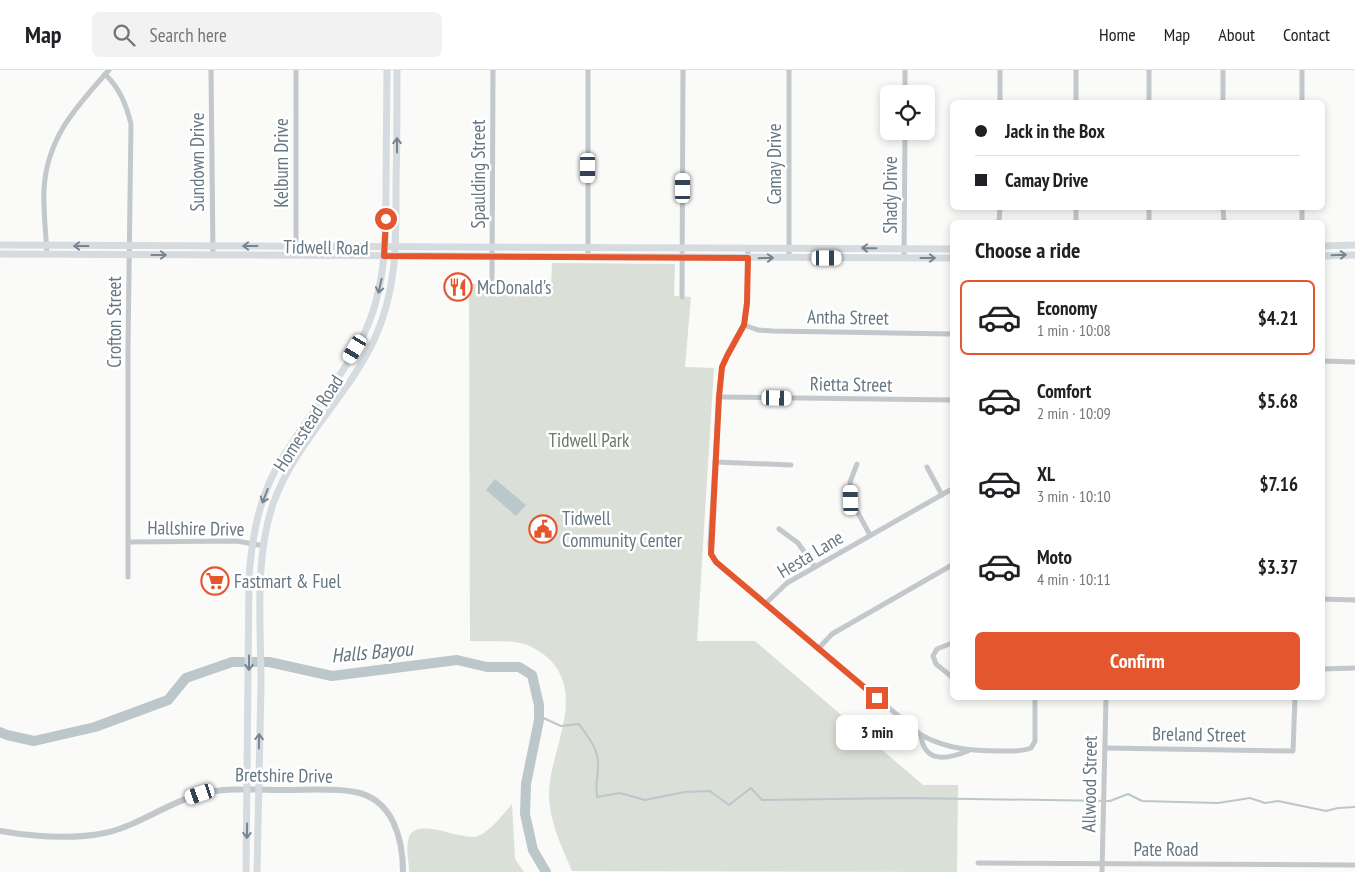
<!DOCTYPE html>
<html lang="en">
<head>
<meta charset="utf-8">
<style>
  :root { --surface:#fff; --page:#f2f2f2; --text:#202124; --muted:#757577; --line:#e0e0e0; --accent:#e4572e }
  body { margin:0; font-family:"PT Sans Narrow",sans-serif; background:var(--page); color:var(--text); height:100vh; display:flex; flex-direction:column; font-size:19px; white-space:nowrap }
  * { box-sizing:border-box; margin:0 }
  p { font-size:16px; color:var(--muted) }
  .icon { flex:none; width:28px; height:28px; fill:none; stroke:currentColor; stroke-width:2; stroke-linecap:round; stroke-linejoin:round }
  .map { position:relative; flex:1; overflow:hidden }
  .panel { position:absolute; left:950px; top:150px; width:375px; height:480px; display:flex; flex-direction:column; background:var(--surface); border-radius:8px; box-shadow:0 2px 8px #0003 }
  .panel>* { flex:none }
  .top-card { position:absolute; left:950px; top:30px; width:375px; height:110px; border-radius:8px; box-shadow:0 2px 8px #0003; display:grid; align-content:center; height:110px; padding:0 25px; background:var(--surface) }
  .tools { position:absolute; left:880px; top:15px; display:grid; gap:10px }
  .tools a { display:grid; place-items:center; width:55px; height:55px; border-radius:8px; background:var(--surface); box-shadow:0 2px 8px #0003; font-size:25px }
  .end { position:absolute; width:22px; height:22px; margin:-11px; border:6px solid #e4572e; background:#fff; box-shadow:0 0 0 2px #fff }
  .from { border-radius:50% }
  .bubble { position:absolute; height:35px; border-radius:8px; background:var(--surface); box-shadow:0 2px 8px #0003; font-size:16px; font-weight:600; line-height:35px; text-align:center }
  .car { position:absolute; width:15px; height:30px; margin:-15px -8px; border-radius:6px; box-shadow:0 0 4px 1px #0007; background:linear-gradient(#fff 24%,#345 0 40%,#fff 0 76%,#345 0 86%,#fff 0) }
  .top-card b { display:flex; align-items:center; gap:18px; height:48px; font-size:19px }
  .top-card b+b { border-top:1px solid var(--line) }
  .top-card i { width:12px; height:12px; background:var(--text) }
  ul { padding:0; list-style:none }
  li { display:flex; align-items:center; gap:15px; height:75px; margin:0 10px 8px; padding:0 15px; border:2px solid transparent; border-radius:8px }
  li div { flex:1 }
  li b { display:block; font-size:19px }
  li em { font-style:normal; font-weight:600 }
  li.on { border-color:var(--accent) }
  li>.icon { width:45px; height:45px; stroke-width:1.5 }
  h2 { padding:0 25px; font-size:22px; line-height:60px }
  .cta { display:flex; gap:10px; margin-top:auto; padding:10px 25px }
  .cta a { flex:1; height:58px; border-radius:8px; background:var(--accent); color:#fff; font-size:20px; font-weight:600; line-height:58px; text-align:center }
  header { display:flex; align-items:center; gap:30px; box-sizing:border-box; height:70px; padding:0 25px; background:var(--surface); border-bottom:1px solid var(--line) }
  header strong { font-size:24px }
  nav { display:flex; gap:28px; margin-inline-start:auto; font-size:18px }
  .search { width:350px; height:45px; background:var(--page); display:flex; align-items:center; gap:12px; box-sizing:border-box; padding:0 18px; border-radius:8px; color:var(--muted); font-size:19px }
  .map>svg:first-child { display:block }
</style>
</head>
<body>
<header>
<strong>Map</strong>
<div class="search"><svg class="icon" aria-label="search" viewBox="0 0 24 24"><circle cx="10" cy="10" r="6"/><path d="M15 15l6 6"/></svg>Search here</div>
<nav><a>Home</a><a>Map</a><a>About</a><a>Contact</a></nav>
</header>
<div class="map">
<svg width="1355" height="802" viewBox="0 0 1355 802">
  <rect width="100%" height="100%" fill="#fafaf8"/>
  <g fill="#dadfd7">
    <path d="M 552,193 L 675,194 L 674,226 L 691,227 L 685,297 L 714,298 L 697,571 L 755,571 L 923,715 L 958,715 L 957,802 L 572,801 C 561,775 548,749 549,721 C 551,679 586,625 549,589 C 542,582 530,575 520,573 C 504,570 486,572 470,571 L 469,214 L 539,215 L 540,219 L 551,220 Z"/>
    <path d="M 512,734 L 515,789 L 524,802 L 409,802 C 409,792 406,780 408,771 C 412,743 461,772 478,766 C 490,762 504,743 512,734 Z"/>
  </g>
  <path fill="#bbc7cb" d="M 495,409 L 526,435 L 516,446 L 486,420 Z"/>
  <g fill="none" stroke-linecap="round" stroke-linejoin="round">
    <path stroke="#bbc7cb" stroke-width="2" d="M 539,646 L 561,656 L 579,654 C 587,666 599,679 598,695 C 598,706 595,715 597,727 L 620,723 L 645,730 L 685,722 L 710,721 L 729,735 L 751,718 L 762,730 L 906,728 L 1110,731 L 1128,724 L 1142,731 L 1218,733 L 1250,728 L 1265,733 L 1278,731 L 1326,741 L 1338,738 L 1355,737"/>
    <path stroke="#bbc7cb" stroke-width="10" d="M 0,662 L 7,665 L 34,671 L 95,657 L 168,630 L 186,608 L 232,592 L 269,592 L 332,606 L 457,590 L 487,597 L 519,597 L 532,605 L 539,635 L 539,650 L 526,714 L 525,744 L 533,780 L 546,802"/>
    <g stroke="#c3c8cc" stroke-width="5">
      <path d="M 211,0 L 213,185"/>
      <path d="M 588,0 L 588,186"/>
      <path d="M 1076,0 L 1076,32"/>
      <path d="M 1223,0 L 1223,32"/>
      <path d="M 1302,0 L 1302,32"/>
      <path d="M 105,4 C 120,19 126,34 131,54 L 128,278 L 128,507"/>
      <path d="M 905,24 L 905,0"/>
      <path d="M 1000,32 L 1000,0"/>
      <path d="M 1149,32 L 1149,0"/>
      <path d="M 1076,138 L 1076,152"/>
      <path d="M 1223,138 L 1224,152"/>
      <path d="M 1302,138 L 1302,152"/>
      <path d="M 999,152 L 1000,138"/>
      <path d="M 1149,152 L 1149,138"/>
      <path d="M 748,178 L 747,233 L 744,255 L 727,286 L 722,297 L 719,327 L 710,475 L 711,484 L 716,492 L 921,665 C 947,679 972,681 1000,681 C 1011,681 1021,682 1031,678 L 1035,671 L 1035,628"/>
      <path d="M 47,185 C 46,163 43,140 44,119 C 47,67 77,36 109,0"/>
      <path d="M 296,186 L 296,0"/>
      <path d="M 789,188 L 789,0"/>
      <path d="M 904,188 L 905,61"/>
      <path d="M 492,209 L 493,0"/>
      <path d="M 682,227 L 683,0"/>
      <path d="M 744,255 L 758,260 L 773,261 L 952,264"/>
      <path d="M 1322,291 L 1355,292"/>
      <path d="M 719,327 L 952,330"/>
      <path d="M 715,392 L 791,395"/>
      <path d="M 857,394 L 850,412 L 851,430 L 870,465"/>
      <path d="M 927,397 L 942,425"/>
      <path d="M 779,459 L 798,473 L 815,497"/>
      <path d="M 128,472 L 237,471 L 264,476"/>
      <path d="M 1322,529 L 1355,530"/>
      <path d="M 765,534 L 787,513 L 952,419"/>
      <path d="M 952,573 L 937,579 L 933,586 L 936,594 L 952,607"/>
      <path d="M 818,579 L 832,564 L 952,495"/>
      <path d="M 1322,599 L 1355,598"/>
      <path d="M 921,665 C 924,694 948,689 968,681"/>
      <path d="M 1105,678 L 1293,681 L 1295,628"/>
      <path d="M 978,793 L 1355,795"/>
      <path d="M 1102,802 L 1106,628"/>
    </g>
    <path stroke="#c3c8cc" stroke-width="6" d="M 0,761 C 35,767 70,770 105,763 C 140,755 167,733 200,724 C 228,717 258,720 287,720 C 308,720 334,718 355,722 C 393,729 403,769 403,802"/>
    <g stroke="#d6dbdf" stroke-width="7">
      <path d="M 0,175 L 952,179"/>
      <path d="M 1322,176 L 1355,175"/>
      <path d="M 0,184 L 952,188"/>
      <path d="M 1322,186 L 1355,185"/>
      <path d="M 246,802 L 249,506 C 252,469 258,432 276,399 C 301,353 339,314 363,266 C 387,217 386,163 386,110 C 386,73 387,37 387,0"/>
      <path d="M 257,802 C 258,739 260,676 261,613 C 261,554 254,491 273,434 C 295,372 347,328 374,270 C 398,218 396,169 396,113 C 397,76 397,38 397,0"/>
    </g>
  </g>
  <defs><path id="oneway-shaft" d="M-6 0H5M1.5-3L5.5 0L1.5 3" fill="none" stroke-width="1.6" stroke-linecap="round" stroke-linejoin="round" transform="scale(1.25)"/></defs>
  <g stroke="#768591">
    <use href="#oneway-shaft" transform="translate(397 75) rotate(-90)"/>
    <use href="#oneway-shaft" transform="translate(81 176) rotate(180)"/>
    <use href="#oneway-shaft" transform="translate(250 176) rotate(180)"/>
    <use href="#oneway-shaft" transform="translate(869 178) rotate(-179)"/>
    <use href="#oneway-shaft" transform="translate(159 185)"/>
    <use href="#oneway-shaft" transform="translate(1339 185) rotate(-2)"/>
    <use href="#oneway-shaft" transform="translate(766 188) rotate(-1)"/>
    <use href="#oneway-shaft" transform="translate(928 188)"/>
    <use href="#oneway-shaft" transform="translate(380 216) rotate(102)"/>
    <use href="#oneway-shaft" transform="translate(265 426) rotate(111)"/>
    <use href="#oneway-shaft" transform="translate(249 593) rotate(90)"/>
    <use href="#oneway-shaft" transform="translate(259 671) rotate(-89)"/>
    <use href="#oneway-shaft" transform="translate(247 761) rotate(91)"/>
  </g>
  <g fill="none" stroke-linecap="round" stroke-linejoin="round">
    <path stroke="#e4572e" stroke-width="6" d="M 386,149 L 384,186 L 748,188 L 747,233 L 744,255 L 727,286 L 722,297 L 719,327 L 711,484 L 716,492 L 877,628"/>
  </g>
  <defs>
    <g id="restaurant-ring" transform="scale(1.4375)"><circle r="9.5" fill="#fff" stroke="#e4572e" stroke-width="1.5"/><path d="M-5-6h1v4h1v-4h1v4h1v-4h1v5L-1.5 .5V6h-2V.5L-5-1ZM5-6V6H3V1.5H1.5Q1.5-4 5-6Z" fill="#e4572e"/></g>
    <g id="civic-ring" transform="scale(1.4375)"><circle r="9.5" fill="#fff" stroke="#e4572e" stroke-width="1.5"/><path d="M-.6-6.5H3V-4.5H.6V-3L4-1V1h2V6H-6V1h2V-1L-.6-3ZM-1.2 2.5V6h2.4V2.5Z" fill="#e4572e"/></g>
    <g id="supermarket-ring" transform="scale(1.4375)"><circle r="9.5" fill="#fff" stroke="#e4572e" stroke-width="1.5"/><path d="M-6-5.5h2.5l.6 2H6L4.5 2H-2.5L-4.4-4H-6ZM-1.5 3.2a1.3 1.3 0 1 0 .1 0ZM3 3.2a1.3 1.3 0 1 0 .1 0Z" fill="#e4572e"/></g>
  </defs>
  <g fill-rule="evenodd">
    <use href="#restaurant-ring" x="458" y="217"/>
    <use href="#civic-ring" x="543" y="459"/>
    <use href="#supermarket-ring" x="215" y="511"/>
  </g>
  <g text-anchor="middle" dominant-baseline="central" stroke-width="5" stroke-linejoin="round" paint-order="stroke">
    <g font-size="19" fill="#657683" stroke="#fff">
      <text transform="translate(197 92) rotate(-90)">Sundown Drive</text>
      <text transform="translate(281 93) rotate(-90)">Kelburn Drive</text>
      <text transform="translate(774 94) rotate(-90)">Camay Drive</text>
      <text transform="translate(478 104) rotate(-90)">Spaulding Street</text>
      <text transform="translate(890 125) rotate(-90)">Shady Drive</text>
      <text transform="translate(326 177) rotate(1)">Tidwell Road</text>
      <text transform="translate(848 247) rotate(1)">Antha Street</text>
      <text transform="translate(114 252) rotate(-90)">Crofton Street</text>
      <text transform="translate(851 314) rotate(1)">Rietta Street</text>
      <text transform="translate(308 353) rotate(-57)">Homestead Road</text>
      <text transform="translate(196 458) rotate(1)">Hallshire Drive</text>
      <text transform="translate(810 484) rotate(-31)">Hesta Lane</text>
      <text transform="translate(1199 664) rotate(1)">Breland Street</text>
      <text transform="translate(284 705) rotate(1)">Bretshire Drive</text>
      <text transform="translate(1089 714) rotate(-89)">Allwood Street</text>
      <text x="1166" y="779">Pate Road</text>
    </g>
    <g font-size="19" fill="#657683" stroke="#fff" text-anchor="start">
      <text x="477" y="217">McDonald's</text>
      <text x="562" y="448">Tidwell<tspan x="562" dy="22">Community Center</tspan></text>
      <text x="234" y="511">Fastmart &amp; Fuel</text>
    </g>
    <g font-size="19" fill="#687a64" stroke="#fff">
      <text x="589" y="370">Tidwell Park</text>
    </g>
    <g font-size="20" font-style="italic" fill="#60757c" stroke="#fff">
      <text transform="translate(372 582) rotate(-5)">Halls Bayou</text>
    </g>
  </g>
</svg>
<div class="tools">
<a><svg class="icon" aria-label="locate" viewBox="0 0 24 24"><circle cx="12" cy="12" r="6"/><path d="M12 2v4M12 18v4M2 12h4M18 12h4"/></svg></a>
</div>
<i class="end from" style="left:386px;top:149px"></i>
<i class="end" style="left:877px;top:628px"></i>
<div class="bubble" style="left:836px;top:645px;width:82px">3 min</div>
<i class="car" style="left:588px;top:98px;rotate:180deg"></i>
<i class="car" style="left:683px;top:118px;rotate:0deg"></i>
<i class="car" style="left:827px;top:188px;rotate:90deg"></i>
<i class="car" style="left:355px;top:279px;rotate:211deg"></i>
<i class="car" style="left:777px;top:328px;rotate:91deg"></i>
<i class="car" style="left:851px;top:430px;rotate:358deg"></i>
<i class="car" style="left:200px;top:724px;rotate:251deg"></i>
<div class="top-card">
<b><i class="from"></i>Jack in the Box</b>
<b><i></i>Camay Drive</b>
</div>
<section class="panel">
<h2>Choose a ride</h2>
<ul>
<li class="on"><svg class="icon" aria-label="car" viewBox="0 0 24 24"><path d="M5 17H2v-5l4-1 3-4h7l3 4 3 1v5h-3M9 17h6M6 11h13"/><circle cx="7" cy="17" r="2"/><circle cx="17" cy="17" r="2"/></svg><div><b>Economy</b><p>1 min · 10:08</p></div><em>$4.21</em></li>
<li><svg class="icon" aria-label="car" viewBox="0 0 24 24"><path d="M5 17H2v-5l4-1 3-4h7l3 4 3 1v5h-3M9 17h6M6 11h13"/><circle cx="7" cy="17" r="2"/><circle cx="17" cy="17" r="2"/></svg><div><b>Comfort</b><p>2 min · 10:09</p></div><em>$5.68</em></li>
<li><svg class="icon" aria-label="car" viewBox="0 0 24 24"><path d="M5 17H2v-5l4-1 3-4h7l3 4 3 1v5h-3M9 17h6M6 11h13"/><circle cx="7" cy="17" r="2"/><circle cx="17" cy="17" r="2"/></svg><div><b>XL</b><p>3 min · 10:10</p></div><em>$7.16</em></li>
<li><svg class="icon" aria-label="car" viewBox="0 0 24 24"><path d="M5 17H2v-5l4-1 3-4h7l3 4 3 1v5h-3M9 17h6M6 11h13"/><circle cx="7" cy="17" r="2"/><circle cx="17" cy="17" r="2"/></svg><div><b>Moto</b><p>4 min · 10:11</p></div><em>$3.37</em></li>
</ul>
<div class="cta"><a>Confirm</a></div>
</section>
</div>
</body>
</html>
